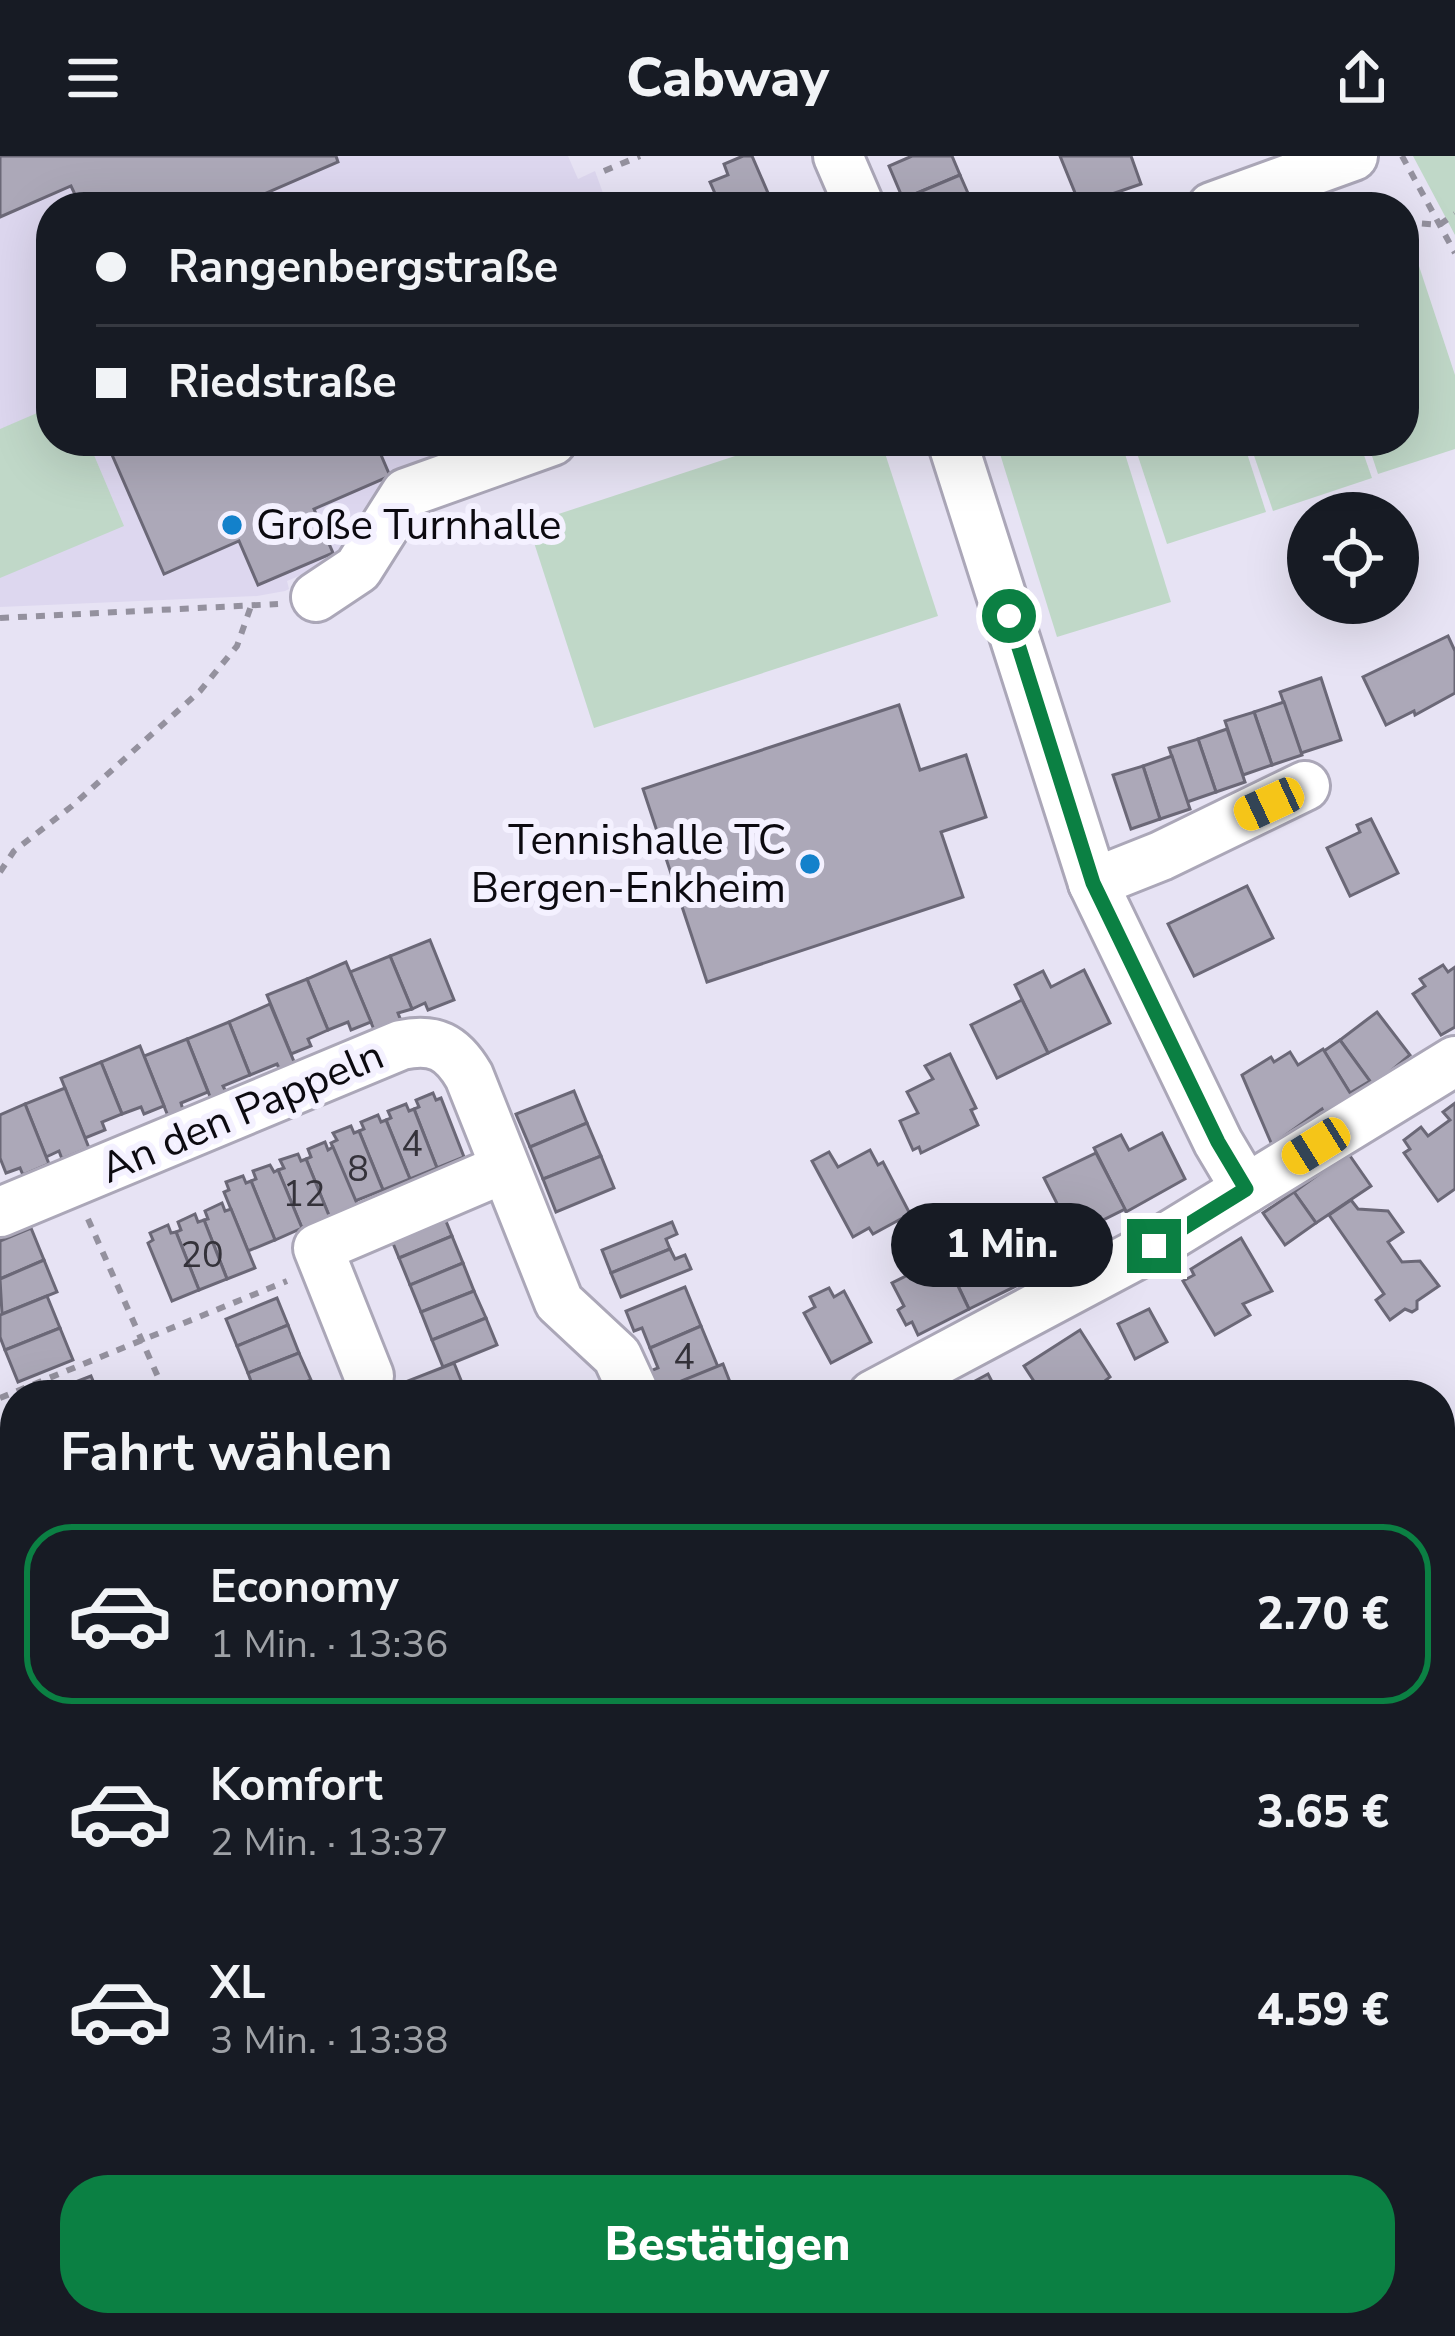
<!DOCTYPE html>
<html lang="de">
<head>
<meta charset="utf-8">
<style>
  :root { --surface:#171b24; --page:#20242c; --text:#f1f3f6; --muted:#9ea1a6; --line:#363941; --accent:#0b8043 }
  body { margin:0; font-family:"Nunito Sans",sans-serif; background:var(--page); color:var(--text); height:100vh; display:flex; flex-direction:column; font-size:45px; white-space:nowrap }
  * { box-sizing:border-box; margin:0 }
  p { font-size:39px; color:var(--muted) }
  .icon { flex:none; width:66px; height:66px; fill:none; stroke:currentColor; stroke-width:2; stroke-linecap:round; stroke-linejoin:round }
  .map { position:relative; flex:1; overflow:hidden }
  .side { position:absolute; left:0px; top:1224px; width:1455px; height:957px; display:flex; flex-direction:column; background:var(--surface); border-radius:48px 48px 0 0; box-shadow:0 12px 48px #0002 }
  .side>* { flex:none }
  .guide { position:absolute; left:36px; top:36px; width:1383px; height:264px; border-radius:48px; box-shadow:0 12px 48px #0002; display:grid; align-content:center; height:264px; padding:0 60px; background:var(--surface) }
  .fabs { position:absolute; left:1287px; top:336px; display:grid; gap:24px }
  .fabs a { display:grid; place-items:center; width:132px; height:132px; border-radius:50%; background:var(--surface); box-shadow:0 12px 48px #0002; font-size:60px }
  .end { position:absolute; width:54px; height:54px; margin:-27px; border:15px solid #0b8043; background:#fff; box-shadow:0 0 0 6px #fff }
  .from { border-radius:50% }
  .bubble { position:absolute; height:84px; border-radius:42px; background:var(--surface); box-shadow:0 12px 48px #0002; font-size:39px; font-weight:800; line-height:84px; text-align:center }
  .car { position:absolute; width:36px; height:72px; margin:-36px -18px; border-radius:15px; box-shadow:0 0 9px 3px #0007; background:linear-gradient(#f5c518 24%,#345 0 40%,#f5c518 0 76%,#345 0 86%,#f5c518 0) }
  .guide b { display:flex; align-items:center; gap:42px; height:114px; font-size:45px }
  .guide b+b { border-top:3px solid var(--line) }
  .guide i { width:30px; height:30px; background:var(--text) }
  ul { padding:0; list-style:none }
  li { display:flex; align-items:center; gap:36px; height:180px; margin:0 24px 18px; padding:0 36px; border:6px solid transparent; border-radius:48px }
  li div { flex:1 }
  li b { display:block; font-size:45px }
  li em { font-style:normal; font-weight:800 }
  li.active { border-color:var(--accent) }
  li>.icon { width:108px; height:108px; stroke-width:1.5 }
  h2 { padding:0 60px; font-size:54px; line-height:144px }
  .cta { display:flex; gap:24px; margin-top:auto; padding:24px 60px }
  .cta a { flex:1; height:138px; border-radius:48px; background:var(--accent); color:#fff; font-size:48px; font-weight:800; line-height:138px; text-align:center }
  header { display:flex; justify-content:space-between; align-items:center; height:156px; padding:0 60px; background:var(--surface); font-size:54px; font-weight:800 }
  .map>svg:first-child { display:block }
</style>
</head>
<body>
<header><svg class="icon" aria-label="menu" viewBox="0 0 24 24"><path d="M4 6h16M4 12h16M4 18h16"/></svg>Cabway<svg class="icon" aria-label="share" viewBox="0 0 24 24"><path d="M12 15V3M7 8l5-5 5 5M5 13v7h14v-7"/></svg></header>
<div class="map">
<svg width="1455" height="2180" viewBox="0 0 1455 2180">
  <rect width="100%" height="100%" fill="#e7e3f4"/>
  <path fill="#ddd7ef" d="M 0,0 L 568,0 L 578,23 L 595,15 L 608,51 L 51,51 L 51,285 L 469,285 L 400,315 L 339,403 L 287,425 L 289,433 L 285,435 L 257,440 L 0,451 Z"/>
  <g fill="#c0d8c8">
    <path d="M 1413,0 L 1455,0 L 1455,79 Z"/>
    <path d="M 1417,104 L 1455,219 L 1455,293 L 1378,318 L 1367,285 L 1404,285 L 1404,108 Z"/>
    <path d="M 51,251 L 51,285 L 88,285 L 124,370 L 0,422 L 0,273 Z"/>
    <path d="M 781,285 L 881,285 L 938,460 L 594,572 L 528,368 Z"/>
    <path d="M 996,285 L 1121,285 L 1171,446 L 1057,481 Z"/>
    <path d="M 1133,285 L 1243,285 L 1266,356 L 1167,388 Z"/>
    <path d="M 1249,285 L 1359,285 L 1372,322 L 1273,355 Z"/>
    <path d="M 15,1648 L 15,2166 L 137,2166 L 131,2180 L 0,2180 L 0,1654 Z"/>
  </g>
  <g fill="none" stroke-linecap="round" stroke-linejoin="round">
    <path stroke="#6d92ab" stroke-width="10" d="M 443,2166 L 454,2180"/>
  </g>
  <g fill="#aca8b8" stroke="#6b6877" stroke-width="3">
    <path d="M 0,0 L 336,0 L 338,6 L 234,51 L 71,51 L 79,47 L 71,30 L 0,61 Z"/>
    <path d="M 743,0 L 752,0 L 771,44 L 755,51 L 721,51 L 710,26 L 728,19 L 724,8 Z"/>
    <path d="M 912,0 L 952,0 L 960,19 L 903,43 L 889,10 Z"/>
    <path d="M 1060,0 L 1131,0 L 1141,28 L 1080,49 Z"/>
    <path d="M 960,19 L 974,51 L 907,51 L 903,43 Z"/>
    <path d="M 106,285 L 375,285 L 390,320 L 314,353 L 333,397 L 258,429 L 239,385 L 164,418 Z"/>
    <path d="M 1448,480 L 1455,495 L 1455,537 L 1415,559 L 1414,555 L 1386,569 L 1363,521 Z"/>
    <path d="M 1321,522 L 1341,584 L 1301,597 L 1280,536 Z"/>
    <path d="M 1284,546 L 1302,599 L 1272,609 L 1254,556 Z"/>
    <path d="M 899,549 L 920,614 L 966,599 L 986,661 L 941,676 L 963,741 L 707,826 L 643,633 Z"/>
    <path d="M 1254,556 L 1272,609 L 1243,619 L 1225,565 Z"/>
    <path d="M 1227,573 L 1245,626 L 1216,636 L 1198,583 Z"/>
    <path d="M 1198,583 L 1216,636 L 1187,646 L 1169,592 Z"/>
    <path d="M 1172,600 L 1190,653 L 1160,663 L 1143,610 Z"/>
    <path d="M 1143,610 L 1160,663 L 1131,673 L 1113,619 Z"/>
    <path d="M 1371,663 L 1398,717 L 1350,740 L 1327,692 L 1360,676 L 1357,669 Z"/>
    <path d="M 1247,730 L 1273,782 L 1194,820 L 1168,768 Z"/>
    <path d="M 430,784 L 454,844 L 428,854 L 425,847 L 412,853 L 390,800 Z"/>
    <path d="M 390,800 L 412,853 L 398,857 L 401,865 L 375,876 L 350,816 Z"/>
    <path d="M 346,806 L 371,866 L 351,874 L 348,866 L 328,874 L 307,823 Z"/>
    <path d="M 1443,809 L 1448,816 L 1455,811 L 1455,871 L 1441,879 L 1413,838 L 1425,830 L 1420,823 Z"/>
    <path d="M 1084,814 L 1110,867 L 1048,897 L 1015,829 L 1043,815 L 1051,831 Z"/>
    <path d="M 307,823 L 328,874 L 308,883 L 311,890 L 291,898 L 267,839 Z"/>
    <path d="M 1022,844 L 1048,897 L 997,922 L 971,869 Z"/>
    <path d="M 270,848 L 295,908 L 280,914 L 277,908 L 250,919 L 229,866 Z"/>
    <path d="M 1377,856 L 1410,899 L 1373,930 L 1340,884 Z"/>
    <path d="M 229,866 L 250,919 L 223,930 L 226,936 L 211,943 L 187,883 Z"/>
    <path d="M 187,883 L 208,936 L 181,947 L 183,954 L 168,960 L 144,900 Z"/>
    <path d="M 1340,884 L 1370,925 L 1350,937 L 1324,895 Z"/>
    <path d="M 140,890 L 164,950 L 144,958 L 141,951 L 122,958 L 101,906 Z"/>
    <path d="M 1323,893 L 1352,940 L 1324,957 L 1322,953 L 1272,989 L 1242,919 L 1271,901 L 1274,906 L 1290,896 L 1298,909 Z"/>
    <path d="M 950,898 L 976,952 L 971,954 L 978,969 L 921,997 L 919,991 L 913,994 L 900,965 L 918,957 L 907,936 L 933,923 L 925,910 Z"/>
    <path d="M 101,906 L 122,958 L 102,966 L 105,974 L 85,982 L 61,922 Z"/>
    <path d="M 65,932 L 89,992 L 62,1003 L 59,995 L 46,1001 L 25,948 Z"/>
    <path d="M 574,935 L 587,967 L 530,991 L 516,958 Z"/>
    <path d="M 433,937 L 436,944 L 441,942 L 464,1001 L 437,1012 L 414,953 L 419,951 L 416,944 Z"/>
    <path d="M 1455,947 L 1455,1033 L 1438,1045 L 1404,997 L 1410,993 L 1404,984 L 1421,971 L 1428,980 L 1450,964 L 1443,956 Z"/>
    <path d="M 25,948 L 49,1008 L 23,1019 L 20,1012 L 6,1017 L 0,1002 L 0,959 Z"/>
    <path d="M 406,948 L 409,955 L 414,953 L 437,1012 L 410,1023 L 386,964 L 391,962 L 388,955 Z"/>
    <path d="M 378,959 L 381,966 L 386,964 L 410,1023 L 383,1034 L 359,975 L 364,973 L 361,966 Z"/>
    <path d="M 587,967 L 601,1000 L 543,1023 L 530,991 Z"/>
    <path d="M 351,970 L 354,977 L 359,975 L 383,1034 L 355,1045 L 331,987 L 337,984 L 333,977 Z"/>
    <path d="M 1162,977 L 1185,1023 L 1126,1056 L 1094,992 L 1121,979 L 1129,994 Z"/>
    <path d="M 325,986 L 328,994 L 333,991 L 358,1050 L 330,1062 L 306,1003 L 311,1001 L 308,993 Z"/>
    <path d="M 870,994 L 878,1009 L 883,1006 L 910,1058 L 873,1078 L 869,1072 L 853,1081 L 812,1005 L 829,996 L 838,1011 Z"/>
    <path d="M 1096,997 L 1125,1053 L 1073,1079 L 1044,1022 Z"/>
    <path d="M 1348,997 L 1371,1030 L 1316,1067 L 1294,1036 Z"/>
    <path d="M 298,998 L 301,1005 L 306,1003 L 330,1062 L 302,1072 L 278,1014 L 284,1012 L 280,1004 Z"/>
    <path d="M 601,1000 L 614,1032 L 556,1056 L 543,1023 Z"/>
    <path d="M 270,1009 L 274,1016 L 278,1014 L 302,1072 L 275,1084 L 251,1025 L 256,1023 L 253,1015 Z"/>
    <path d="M 243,1020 L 246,1027 L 251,1025 L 275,1084 L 248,1095 L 224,1036 L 229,1034 L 226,1026 Z"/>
    <path d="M 1294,1036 L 1316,1067 L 1285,1089 L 1263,1057 Z"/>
    <path d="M 1351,1044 L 1358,1053 L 1388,1055 L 1403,1076 L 1388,1086 L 1402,1106 L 1420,1105 L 1439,1130 L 1417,1145 L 1417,1153 L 1412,1156 L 1405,1153 L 1390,1164 L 1376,1144 L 1384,1138 L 1329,1059 Z"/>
    <path d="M 222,1047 L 225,1055 L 231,1053 L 255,1112 L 227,1123 L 204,1064 L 208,1063 L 205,1055 Z"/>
    <path d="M 441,1053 L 452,1080 L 399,1102 L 388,1075 Z"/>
    <path d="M 195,1058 L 198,1066 L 204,1064 L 227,1123 L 199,1134 L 176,1076 L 181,1074 L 178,1066 Z"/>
    <path d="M 672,1066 L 677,1078 L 666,1083 L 670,1093 L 611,1117 L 602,1094 Z"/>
    <path d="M 168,1069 L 171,1077 L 176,1076 L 199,1134 L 172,1145 L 148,1087 L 153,1084 L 150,1077 Z"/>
    <path d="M 31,1072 L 44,1104 L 0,1123 L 0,1085 Z"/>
    <path d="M 452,1080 L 463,1107 L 410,1129 L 399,1102 Z"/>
    <path d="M 1241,1082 L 1272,1135 L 1243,1148 L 1250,1159 L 1215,1179 L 1183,1125 L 1194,1119 L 1191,1113 Z"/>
    <path d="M 999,1085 L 1020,1128 L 969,1153 L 948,1108 L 967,1099 L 965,1094 L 979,1088 L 985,1092 Z"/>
    <path d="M 670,1093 L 675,1103 L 685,1099 L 691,1113 L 621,1141 L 611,1117 Z"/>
    <path d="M 923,1102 L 930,1116 L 947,1107 L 969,1153 L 918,1179 L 912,1166 L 906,1169 L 898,1154 L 904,1150 L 892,1127 L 922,1112 L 918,1105 Z"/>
    <path d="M 44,1104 L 57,1136 L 2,1158 L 0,1123 Z"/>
    <path d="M 463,1107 L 474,1135 L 421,1156 L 410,1129 Z"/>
    <path d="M 685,1131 L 701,1170 L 650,1192 L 642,1172 L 634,1175 L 626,1155 Z"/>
    <path d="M 829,1132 L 834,1141 L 844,1135 L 871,1186 L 831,1207 L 804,1157 L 815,1151 L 810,1141 Z"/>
    <path d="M 474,1135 L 486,1162 L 432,1184 L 421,1156 Z"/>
    <path d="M 47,1140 L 60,1172 L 5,1194 L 0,1181 L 0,1159 Z"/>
    <path d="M 277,1142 L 288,1169 L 237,1190 L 226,1163 Z"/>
    <path d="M 1149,1153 L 1167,1186 L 1135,1203 L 1118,1168 Z"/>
    <path d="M 486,1162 L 497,1189 L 443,1211 L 432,1184 Z"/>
    <path d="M 288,1169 L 299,1197 L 248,1217 L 237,1190 Z"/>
    <path d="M 701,1170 L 718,1211 L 658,1235 L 650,1215 L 658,1212 L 650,1192 Z"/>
    <path d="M 60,1172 L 73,1204 L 18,1226 L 5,1194 Z"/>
    <path d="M 1080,1174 L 1110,1221 L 1106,1224 L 1116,1239 L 1043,1239 L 1024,1210 Z"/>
    <path d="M 299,1197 L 311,1224 L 273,1239 L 256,1239 L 248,1217 Z"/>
    <path d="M 454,1207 L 465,1234 L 454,1239 L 404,1239 L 400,1228 Z"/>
    <path d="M 723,1208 L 735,1239 L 673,1239 L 669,1230 Z"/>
    <path d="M 988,1218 L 999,1239 L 949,1239 Z"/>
    <path d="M 91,1220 L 99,1239 L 42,1239 Z"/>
    <path d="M 1440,1449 L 1455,1471 L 1455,1488 L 1440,1499 Z"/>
    <path d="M 1440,1644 L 1455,1666 L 1455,1726 L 1440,1736 Z"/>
    <path d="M 1440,1845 L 1455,1867 L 1455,1886 L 1440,1895 Z"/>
    <path d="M 6,1906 L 15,1928 L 15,2032 L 0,2038 L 0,1908 Z"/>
    <path d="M 0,2092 L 15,2129 L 15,2148 L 0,2155 Z"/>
    <path d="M 1440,2111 L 1455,2144 L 1455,2172 L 1447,2176 L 1448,2180 L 1386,2179 L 1383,2166 L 1440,2166 Z"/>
    <path d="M 676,2166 L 700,2166 L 710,2180 L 656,2180 Z"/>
    <path d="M 747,2166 L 831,2166 L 811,2180 L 757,2180 Z"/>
    <path d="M 998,2166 L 1015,2166 L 1025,2180 L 978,2180 Z"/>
    <path d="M 1237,2166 L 1316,2166 L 1324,2180 L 1238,2180 L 1232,2169 Z"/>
  </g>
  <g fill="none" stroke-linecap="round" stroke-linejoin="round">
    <g stroke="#aba7b8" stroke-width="54">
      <g id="minor">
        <path d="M 838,0 L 860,51"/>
        <path d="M 1212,51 L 1353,0"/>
        <path d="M 952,285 L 1093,727 L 1218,986 L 1246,1033"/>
        <path d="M 316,441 L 358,413 L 406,337 L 552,285"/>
        <path d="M 1093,727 L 1161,700 L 1305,630"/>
        <path d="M 0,1056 L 401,889 C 435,882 452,891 469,920 L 559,1146 L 617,1200 L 635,1239"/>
        <path d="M 369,1220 L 318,1092 L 505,1012"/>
        <path d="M 873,1239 L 1153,1090 L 1455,905"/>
        <path d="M 0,1342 L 15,1374"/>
        <path d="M 1440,1562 L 1455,1552"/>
        <path d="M 0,1620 L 15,1614"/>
        <path d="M 1440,1962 L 1455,1953"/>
        <path d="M 162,2180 L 168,2166"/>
        <path d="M 569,2180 L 588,2166"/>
        <path d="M 1152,2180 L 1157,2177"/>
      </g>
    </g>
    <g stroke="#94919e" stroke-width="6" stroke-dasharray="9 9" stroke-linecap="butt">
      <path d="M 1402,0 L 1455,97"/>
      <path d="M 604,15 L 640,0"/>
      <path d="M 1404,66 L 1439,69 L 1455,58"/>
      <path d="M 0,462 L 278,448"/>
      <path d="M 0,716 L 14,695 L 72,650 L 200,535 L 237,490 L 251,450"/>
      <path d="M 88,1063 L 166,1239"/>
      <path d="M 566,1239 L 585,1232"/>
      <path d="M 0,1242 L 287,1125"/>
      <path d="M 421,2166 L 432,2180"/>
      <path d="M 1351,2166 L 1357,2180"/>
    </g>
    <use href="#minor" stroke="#fff" stroke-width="48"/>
  </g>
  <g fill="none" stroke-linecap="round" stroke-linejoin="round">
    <path stroke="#0b8043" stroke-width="15" d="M 1009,460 L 1093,727 L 1218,986 L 1246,1033 L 1154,1090"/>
  </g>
  <g fill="#1381cb" stroke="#f4f1ff" stroke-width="4.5">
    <circle cx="232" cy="369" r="12"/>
    <circle cx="810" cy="708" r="12"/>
  </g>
  <g text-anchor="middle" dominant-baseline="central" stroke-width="12" stroke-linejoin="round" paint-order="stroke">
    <g font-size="36" fill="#34323a">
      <text x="412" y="988">4</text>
      <text x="358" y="1013">8</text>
      <text x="304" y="1038">12</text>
      <text x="202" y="1099">20</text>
      <text x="684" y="1201">4</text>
    </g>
    <g font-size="42" fill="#0c0a10" stroke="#f4f1ff" text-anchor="start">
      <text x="256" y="369">Große Turnhalle</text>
      <text x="786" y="684" text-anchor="end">Tennishalle TC<tspan x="786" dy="48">Bergen-Enkheim</tspan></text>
    </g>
    <g font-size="42" fill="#0c0a10" stroke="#f4f1ff">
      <text transform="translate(242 956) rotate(-23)">An den Pappeln</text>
    </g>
  </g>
</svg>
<div class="fabs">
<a><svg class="icon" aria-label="locate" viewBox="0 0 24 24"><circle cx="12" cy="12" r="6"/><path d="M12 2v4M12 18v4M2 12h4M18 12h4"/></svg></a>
</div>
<i class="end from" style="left:1009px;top:460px"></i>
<i class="end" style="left:1154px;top:1090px"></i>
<div class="bubble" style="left:891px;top:1047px;width:222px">1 Min.</div>
<i class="car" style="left:1269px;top:648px;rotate:245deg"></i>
<i class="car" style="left:1316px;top:990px;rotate:238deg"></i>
<div class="guide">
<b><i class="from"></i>Rangenbergstraße</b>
<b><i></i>Riedstraße</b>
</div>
<section class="side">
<h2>Fahrt wählen</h2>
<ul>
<li class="active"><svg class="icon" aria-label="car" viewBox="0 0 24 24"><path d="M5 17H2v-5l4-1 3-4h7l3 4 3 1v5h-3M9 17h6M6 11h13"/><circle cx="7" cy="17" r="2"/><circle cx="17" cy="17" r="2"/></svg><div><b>Economy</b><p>1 Min. · 13:36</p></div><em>2.70 €</em></li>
<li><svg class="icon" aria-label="car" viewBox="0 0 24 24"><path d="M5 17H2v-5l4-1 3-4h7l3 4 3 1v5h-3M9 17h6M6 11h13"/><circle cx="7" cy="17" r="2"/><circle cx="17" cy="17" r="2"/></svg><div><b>Komfort</b><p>2 Min. · 13:37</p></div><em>3.65 €</em></li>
<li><svg class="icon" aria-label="car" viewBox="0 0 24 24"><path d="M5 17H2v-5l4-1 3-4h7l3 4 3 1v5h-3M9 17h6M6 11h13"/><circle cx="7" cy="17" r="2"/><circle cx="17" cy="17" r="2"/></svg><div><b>XL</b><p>3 Min. · 13:38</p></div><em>4.59 €</em></li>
</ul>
<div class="cta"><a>Bestätigen</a></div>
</section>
</div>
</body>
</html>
